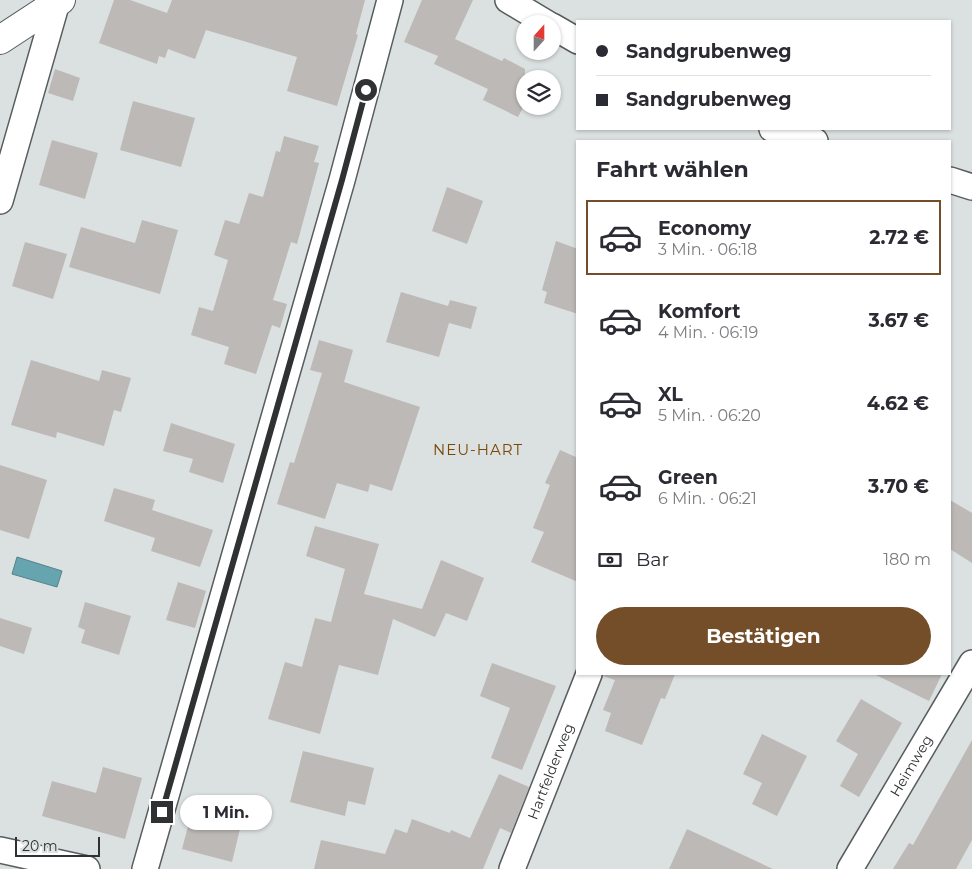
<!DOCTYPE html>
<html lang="de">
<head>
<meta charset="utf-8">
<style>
  :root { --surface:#fff; --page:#f7f7f7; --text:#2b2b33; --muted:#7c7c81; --line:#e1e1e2; --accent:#734e29 }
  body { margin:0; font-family:Montserrat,sans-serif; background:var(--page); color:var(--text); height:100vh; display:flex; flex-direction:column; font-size:19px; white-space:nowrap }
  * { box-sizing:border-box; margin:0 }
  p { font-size:16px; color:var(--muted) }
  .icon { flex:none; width:28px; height:28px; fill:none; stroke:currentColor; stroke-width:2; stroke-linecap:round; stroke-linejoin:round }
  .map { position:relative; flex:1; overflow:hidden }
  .drawer { position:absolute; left:576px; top:140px; width:375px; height:535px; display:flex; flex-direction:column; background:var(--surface); border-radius:0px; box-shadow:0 1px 4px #0004 }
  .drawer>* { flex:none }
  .hud { position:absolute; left:576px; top:20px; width:375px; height:110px; border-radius:0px; box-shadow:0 1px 4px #0004; display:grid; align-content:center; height:110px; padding:0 20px; background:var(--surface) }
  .needle { width:32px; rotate:21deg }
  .controls { position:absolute; left:516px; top:15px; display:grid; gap:10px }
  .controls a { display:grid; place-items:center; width:45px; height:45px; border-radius:50%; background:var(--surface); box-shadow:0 1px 4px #0004; font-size:25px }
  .scale { position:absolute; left:15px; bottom:12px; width:85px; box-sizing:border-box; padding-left:5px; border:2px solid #2f3132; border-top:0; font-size:14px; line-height:18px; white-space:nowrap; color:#2f3132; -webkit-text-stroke:4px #dbe0e1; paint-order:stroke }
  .end { position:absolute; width:22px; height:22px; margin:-11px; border:6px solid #2f3132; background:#fff; box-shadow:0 0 0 2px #fff }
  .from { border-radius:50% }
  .bubble { position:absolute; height:35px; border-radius:18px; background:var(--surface); box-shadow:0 1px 4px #0004; font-size:16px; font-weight:700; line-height:35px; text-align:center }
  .hud b { display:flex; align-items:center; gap:18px; height:48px; font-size:19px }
  .hud b+b { border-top:1px solid var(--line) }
  .hud i { width:12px; height:12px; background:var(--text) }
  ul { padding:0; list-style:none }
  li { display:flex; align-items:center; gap:15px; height:75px; margin:0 10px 8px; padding:0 10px; border:2px solid transparent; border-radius:0px }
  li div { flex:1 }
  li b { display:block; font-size:19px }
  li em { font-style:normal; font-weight:700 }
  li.selected { border-color:var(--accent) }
  li>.icon { width:45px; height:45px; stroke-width:1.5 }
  h2 { padding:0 20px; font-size:22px; line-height:60px }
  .pay { display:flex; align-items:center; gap:12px; height:55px; padding:0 20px; font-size:19px }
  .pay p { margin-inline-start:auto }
  .cta { display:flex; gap:10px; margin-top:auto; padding:10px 20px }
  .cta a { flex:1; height:58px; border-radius:30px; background:var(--accent); color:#fff; font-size:20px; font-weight:700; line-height:58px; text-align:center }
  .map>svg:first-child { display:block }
</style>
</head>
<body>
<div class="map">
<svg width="972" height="869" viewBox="0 0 972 869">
  <rect width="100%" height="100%" fill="#dbe0e1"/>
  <path fill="#66a5b0" stroke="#56828a" d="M 17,557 L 62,571 L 57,587 L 12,574 Z"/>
  <g fill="#bdb9b6">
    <path d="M 114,0 L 130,0 L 167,13 L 172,0 L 365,0 L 356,34 L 358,35 L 337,106 L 287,91 L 297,57 L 206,30 L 195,59 L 168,49 L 165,58 L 159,56 L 157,64 L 99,43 Z"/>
    <path d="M 422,0 L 473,0 L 455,39 L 502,61 L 504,58 L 525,69 L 525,104 L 518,117 L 483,100 L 488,89 L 434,64 L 438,56 L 404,42 Z"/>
    <path d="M 55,69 L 80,78 L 73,101 L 48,93 Z"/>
    <path d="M 133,101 L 195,118 L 181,167 L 120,150 Z"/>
    <path d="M 284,136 L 319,146 L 314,162 L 319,163 L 297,244 L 291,242 L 273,300 L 287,304 L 280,328 L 272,325 L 256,374 L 224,364 L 229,347 L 191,335 L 199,307 L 213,311 L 228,260 L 214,255 L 225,220 L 239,224 L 249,193 L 263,197 L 276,151 L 280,152 Z"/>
    <path d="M 52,140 L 98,153 L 85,199 L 39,185 Z"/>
    <path d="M 447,187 L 483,201 L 467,244 L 432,231 Z"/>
    <path d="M 142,220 L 178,230 L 160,294 L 69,267 L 81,227 L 135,243 Z"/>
    <path d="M 556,241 L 578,249 L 578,314 L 544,303 L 547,292 L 542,290 Z"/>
    <path d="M 25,242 L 67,254 L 53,299 L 12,286 Z"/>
    <path d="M 401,292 L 448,306 L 450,300 L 477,307 L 471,329 L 449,323 L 439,357 L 386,342 Z"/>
    <path d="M 319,340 L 353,350 L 344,382 L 420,407 L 392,491 L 370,484 L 368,492 L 337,483 L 325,519 L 277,504 L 290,462 L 294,463 L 322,373 L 310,370 Z"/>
    <path d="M 31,360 L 99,381 L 102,370 L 131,378 L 121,412 L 114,410 L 104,446 L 57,432 L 56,438 L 11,425 Z"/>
    <path d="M 171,423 L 235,444 L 223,483 L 189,472 L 193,459 L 163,451 Z"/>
    <path d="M 560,450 L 578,458 L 578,582 L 531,562 L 544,532 L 533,528 L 550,485 L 545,483 Z"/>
    <path d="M 0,465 L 47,480 L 29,539 L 0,530 Z"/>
    <path d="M 114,488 L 155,500 L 152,510 L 213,530 L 200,567 L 151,551 L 155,538 L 104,521 Z"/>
    <path d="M 950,500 L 972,513 L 972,563 L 950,549 Z"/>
    <path d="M 315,526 L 379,544 L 364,594 L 422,609 L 441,560 L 484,578 L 467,621 L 446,613 L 435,637 L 393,619 L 378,675 L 339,665 L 320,734 L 268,719 L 285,662 L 302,667 L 315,618 L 331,622 L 345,569 L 306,556 Z"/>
    <path d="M 178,582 L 206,591 L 195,628 L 166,620 Z"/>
    <path d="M 85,602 L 131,616 L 119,655 L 81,643 L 85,630 L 78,627 Z"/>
    <path d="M 0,618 L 32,628 L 24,654 L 0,646 Z"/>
    <path d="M 492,663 L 556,686 L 522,770 L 491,758 L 510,708 L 480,696 Z"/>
    <path d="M 604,674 L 675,674 L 665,699 L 661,698 L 642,745 L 605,731 L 611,713 L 603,710 L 615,680 L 603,676 Z"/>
    <path d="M 874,674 L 942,674 L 929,701 Z"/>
    <path d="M 861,699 L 902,723 L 859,797 L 840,786 L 858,754 L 836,741 Z"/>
    <path d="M 762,734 L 807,756 L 777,816 L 752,804 L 762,783 L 743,774 Z"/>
    <path d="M 972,740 L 972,840 L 956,869 L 893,869 L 909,843 L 913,845 Z"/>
    <path d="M 303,751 L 374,768 L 365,805 L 348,801 L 345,816 L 290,802 Z"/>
    <path d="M 103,767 L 142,778 L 125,839 L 42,816 L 52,781 L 96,793 Z"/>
    <path d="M 499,774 L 529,787 L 511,833 L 500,828 L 483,869 L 314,869 L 321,840 L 385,854 L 395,829 L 407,833 L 412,819 L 450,833 L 451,830 L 470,838 Z"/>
    <path d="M 191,815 L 240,829 L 232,862 L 182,849 Z"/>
    <path d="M 687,829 L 773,869 L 669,869 Z"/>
  </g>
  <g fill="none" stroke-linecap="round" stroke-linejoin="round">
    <g stroke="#575c5d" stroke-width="28">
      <g id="minor">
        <path d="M 508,0 L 548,24"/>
        <path d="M 552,26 L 578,41"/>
        <path d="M 772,129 L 815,141"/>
        <path d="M 950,180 L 972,187"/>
        <path d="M 0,201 L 57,2"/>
        <path d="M 0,850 L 87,869"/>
        <path d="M 145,869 L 342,180 L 390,0"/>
        <path id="s1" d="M 512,869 L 589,674"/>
        <path id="s2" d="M 850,869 L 972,663"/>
      </g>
    </g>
    <g stroke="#575c5d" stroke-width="30">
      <path id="secondary" d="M 0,40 L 61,0"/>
    </g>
    <use href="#minor" stroke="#fff" stroke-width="25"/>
    <use href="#secondary" stroke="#fff" stroke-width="28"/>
  </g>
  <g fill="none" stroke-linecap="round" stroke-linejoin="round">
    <path stroke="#2f3132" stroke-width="6" d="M 162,812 L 342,180 L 366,90"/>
  </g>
  <g text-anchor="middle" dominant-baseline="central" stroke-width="5" stroke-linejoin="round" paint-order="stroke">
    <g font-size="14" fill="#2f3132" stroke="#dbe0e1">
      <text stroke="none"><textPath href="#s2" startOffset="120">Heimweg</textPath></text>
      <text stroke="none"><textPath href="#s1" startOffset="105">Hartfelderweg</textPath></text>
    </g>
    <g font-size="15" letter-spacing="1" fill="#7b4804" stroke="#dbe0e1">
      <text x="478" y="449">NEU-HART</text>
    </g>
  </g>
</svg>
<div class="controls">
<a><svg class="needle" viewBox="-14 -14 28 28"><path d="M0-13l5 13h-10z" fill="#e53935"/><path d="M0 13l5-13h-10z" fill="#7c7c81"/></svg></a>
<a><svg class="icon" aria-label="layers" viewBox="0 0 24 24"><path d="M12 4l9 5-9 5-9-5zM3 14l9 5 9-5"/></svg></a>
</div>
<div class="scale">20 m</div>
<i class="end from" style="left:366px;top:90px"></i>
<i class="end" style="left:162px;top:812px"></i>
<div class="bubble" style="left:180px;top:795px;width:92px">1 Min.</div>
<div class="hud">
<b><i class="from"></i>Sandgrubenweg</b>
<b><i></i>Sandgrubenweg</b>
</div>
<section class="drawer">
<h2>Fahrt wählen</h2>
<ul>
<li class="selected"><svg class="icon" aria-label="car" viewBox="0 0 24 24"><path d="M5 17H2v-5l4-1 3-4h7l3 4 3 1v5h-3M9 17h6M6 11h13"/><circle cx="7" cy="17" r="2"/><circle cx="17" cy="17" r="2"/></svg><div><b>Economy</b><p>3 Min. · 06:18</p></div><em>2.72 €</em></li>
<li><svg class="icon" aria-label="car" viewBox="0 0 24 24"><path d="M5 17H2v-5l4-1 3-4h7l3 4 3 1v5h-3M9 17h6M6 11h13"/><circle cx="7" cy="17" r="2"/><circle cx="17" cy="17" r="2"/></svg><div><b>Komfort</b><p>4 Min. · 06:19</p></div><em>3.67 €</em></li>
<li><svg class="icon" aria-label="car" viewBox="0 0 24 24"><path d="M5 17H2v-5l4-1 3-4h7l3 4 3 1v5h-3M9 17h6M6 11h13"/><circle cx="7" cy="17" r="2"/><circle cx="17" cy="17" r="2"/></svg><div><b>XL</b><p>5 Min. · 06:20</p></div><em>4.62 €</em></li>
<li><svg class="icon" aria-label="car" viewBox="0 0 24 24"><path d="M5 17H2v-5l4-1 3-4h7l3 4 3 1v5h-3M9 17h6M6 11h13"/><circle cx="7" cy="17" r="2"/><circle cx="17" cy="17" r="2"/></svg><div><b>Green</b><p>6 Min. · 06:21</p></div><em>3.70 €</em></li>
</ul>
<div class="pay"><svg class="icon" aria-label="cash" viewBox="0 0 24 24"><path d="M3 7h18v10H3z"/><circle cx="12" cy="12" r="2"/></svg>Bar<p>180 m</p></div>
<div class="cta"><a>Bestätigen</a></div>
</section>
</div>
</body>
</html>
